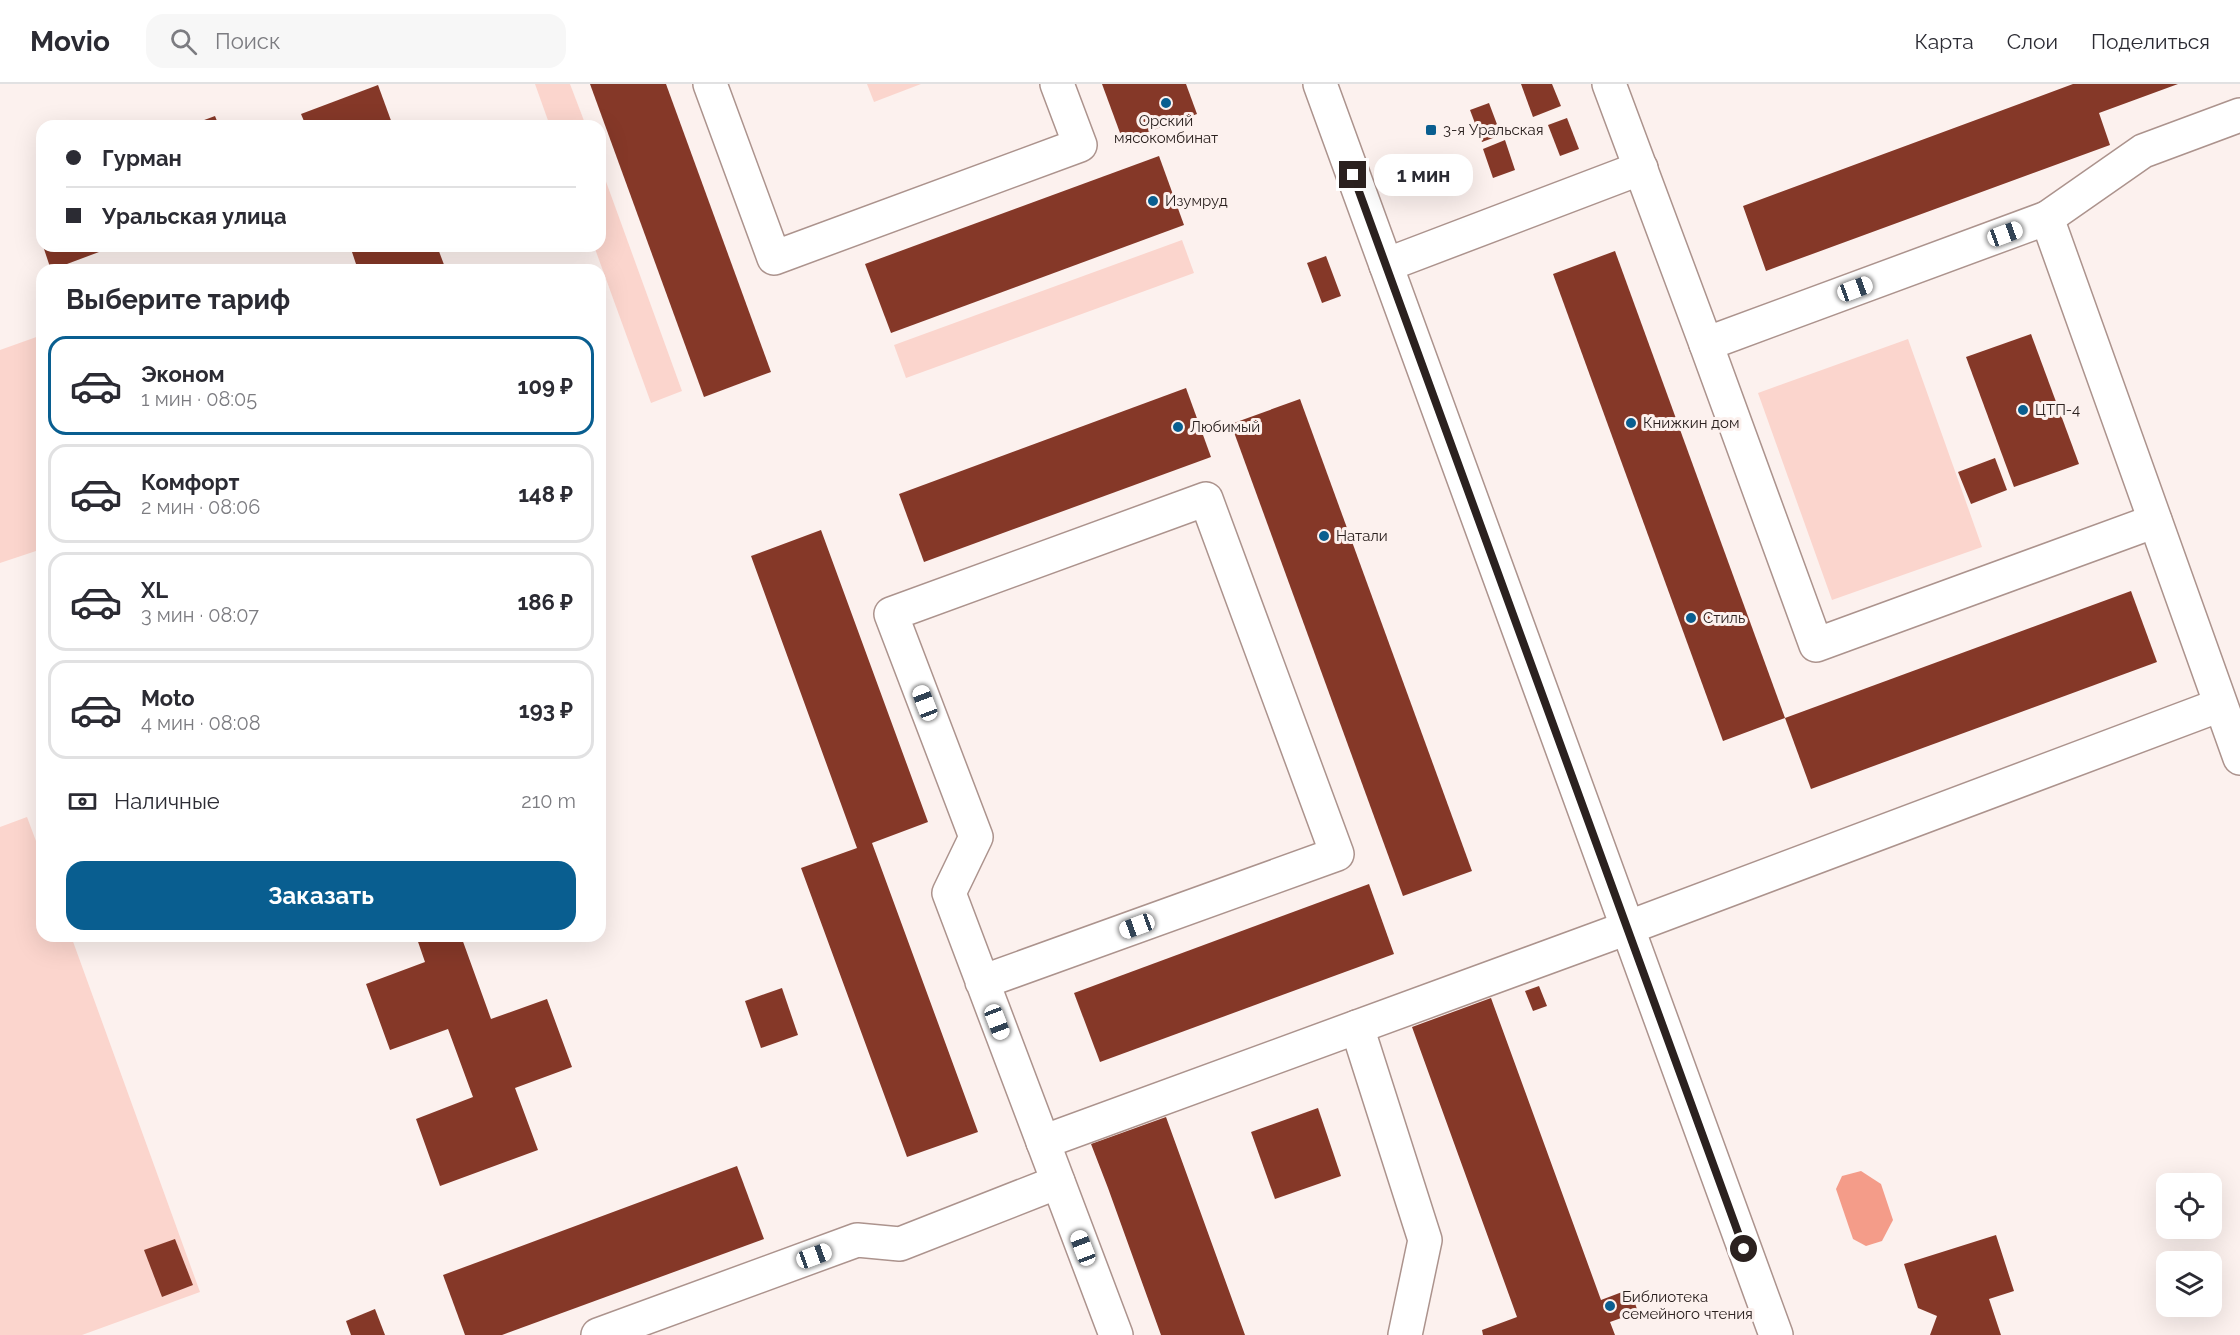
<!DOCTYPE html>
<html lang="ru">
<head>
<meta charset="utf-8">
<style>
  :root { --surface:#fff; --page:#f7f7f7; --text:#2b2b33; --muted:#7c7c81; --line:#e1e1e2; --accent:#095e90 }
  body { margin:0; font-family:Raleway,sans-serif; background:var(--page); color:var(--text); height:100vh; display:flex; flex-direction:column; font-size:22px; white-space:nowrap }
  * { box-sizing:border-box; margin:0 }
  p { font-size:20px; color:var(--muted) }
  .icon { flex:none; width:33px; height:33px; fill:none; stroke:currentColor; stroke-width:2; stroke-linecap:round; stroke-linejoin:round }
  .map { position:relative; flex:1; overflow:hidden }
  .drawer { position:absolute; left:36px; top:180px; width:570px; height:678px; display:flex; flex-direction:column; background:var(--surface); border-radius:18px; box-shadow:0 6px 24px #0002 }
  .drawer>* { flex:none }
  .hud { position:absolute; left:36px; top:36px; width:570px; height:132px; border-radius:18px; box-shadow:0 6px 24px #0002; display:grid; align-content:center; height:132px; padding:0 30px; background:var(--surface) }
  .fabs { position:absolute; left:2156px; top:1089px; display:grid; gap:12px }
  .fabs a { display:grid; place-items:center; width:66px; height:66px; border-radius:12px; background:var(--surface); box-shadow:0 6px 24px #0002; font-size:30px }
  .end { position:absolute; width:27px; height:27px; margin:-14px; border:8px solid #2b211f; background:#fff; box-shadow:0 0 0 3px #fff }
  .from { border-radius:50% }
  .bubble { position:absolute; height:42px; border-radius:18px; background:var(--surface); box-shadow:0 6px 24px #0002; font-size:20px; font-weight:700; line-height:42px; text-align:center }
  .car { position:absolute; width:18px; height:36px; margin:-18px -9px; border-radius:8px; box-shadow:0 0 4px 2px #0007; background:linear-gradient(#fff 24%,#345 0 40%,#fff 0 76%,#345 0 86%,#fff 0) }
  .hud b { display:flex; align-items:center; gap:21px; height:57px; font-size:22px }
  .hud b+b { border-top:2px solid var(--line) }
  .hud i { width:15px; height:15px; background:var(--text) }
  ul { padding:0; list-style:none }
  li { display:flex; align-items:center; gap:18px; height:99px; margin:0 12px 9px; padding:0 18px; border:3px solid var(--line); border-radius:18px }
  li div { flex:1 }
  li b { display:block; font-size:22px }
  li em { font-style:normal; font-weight:700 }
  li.current { border-color:var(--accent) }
  li>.icon { width:54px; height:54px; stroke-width:1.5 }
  h2 { padding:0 30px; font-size:27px; line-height:72px }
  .pay { display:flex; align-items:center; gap:15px; height:66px; padding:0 30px; font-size:22px }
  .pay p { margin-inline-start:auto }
  .action { display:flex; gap:12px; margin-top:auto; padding:12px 30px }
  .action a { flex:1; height:69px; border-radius:18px; background:var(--accent); color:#fff; font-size:24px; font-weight:700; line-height:69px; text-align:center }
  header { display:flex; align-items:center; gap:36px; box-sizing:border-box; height:84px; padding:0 30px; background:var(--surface); border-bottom:2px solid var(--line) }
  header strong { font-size:28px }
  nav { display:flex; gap:33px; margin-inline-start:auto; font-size:21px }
  .search { width:420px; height:54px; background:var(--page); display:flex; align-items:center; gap:15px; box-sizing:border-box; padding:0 21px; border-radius:18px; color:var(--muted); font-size:22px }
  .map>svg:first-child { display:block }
</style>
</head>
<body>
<header>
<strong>Movio</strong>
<div class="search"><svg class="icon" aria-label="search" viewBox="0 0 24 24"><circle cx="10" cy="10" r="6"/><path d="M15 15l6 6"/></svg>Поиск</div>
<nav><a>Карта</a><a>Слои</a><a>Поделиться</a></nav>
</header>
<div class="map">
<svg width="2240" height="1251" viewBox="0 0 2240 1251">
  <rect width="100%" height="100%" fill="#fcf1ee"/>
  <g fill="#fbd5cd">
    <path d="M 535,0 L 570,0 L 586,42 L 550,42 Z"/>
    <path d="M 867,0 L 921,0 L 874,18 Z"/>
    <path d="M 600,81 L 682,307 L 651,319 L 594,162 L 600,162 Z"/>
    <path d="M 1182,156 L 1194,189 L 906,294 L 894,261 Z"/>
    <path d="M 42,251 L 42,465 L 0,479 L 0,266 Z"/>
    <path d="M 1908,255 L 1982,463 L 1832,516 L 1758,309 Z"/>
    <path d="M 27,733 L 42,773 L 42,852 L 71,852 L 200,1208 L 82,1251 L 0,1251 L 0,743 Z"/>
  </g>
  <path fill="#f49c89" d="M 1861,1087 L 1881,1100 L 1893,1136 L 1882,1157 L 1866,1162 L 1853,1155 L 1836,1105 L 1842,1092 Z"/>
  <g fill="#853828">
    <path d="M 590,0 L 666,0 L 771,288 L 704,313 Z"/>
    <path d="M 1102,0 L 1186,0 L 1197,30 L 1123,57 Z"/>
    <path d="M 1521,0 L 1552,0 L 1561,22 L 1533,33 Z"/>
    <path d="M 2073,0 L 2178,0 L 2099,29 L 2110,61 L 1766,187 L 1743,122 Z"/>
    <path d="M 378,1 L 393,42 L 306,42 L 301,30 Z"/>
    <path d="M 1489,19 L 1501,51 L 1482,58 L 1470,26 Z"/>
    <path d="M 215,32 L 219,42 L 188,42 Z"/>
    <path d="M 1567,34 L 1579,65 L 1560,72 L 1548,41 Z"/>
    <path d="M 1505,56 L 1515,86 L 1493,94 L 1483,65 Z"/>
    <path d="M 1159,72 L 1184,141 L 891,249 L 865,180 Z"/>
    <path d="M 43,162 L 115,162 L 51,186 Z"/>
    <path d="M 350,162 L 437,162 L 446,186 L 358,186 Z"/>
    <path d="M 1615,167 L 1785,634 L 1723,657 L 1553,190 Z"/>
    <path d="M 1326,172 L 1341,212 L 1322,219 L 1307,179 Z"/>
    <path d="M 2031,250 L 2079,380 L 2014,403 L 1966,273 Z"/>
    <path d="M 1186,304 L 1211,373 L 924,478 L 899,410 Z"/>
    <path d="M 1300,315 L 1472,787 L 1403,812 L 1231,340 Z"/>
    <path d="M 1995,374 L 2007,406 L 1971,420 L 1958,388 Z"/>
    <path d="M 821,446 L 928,738 L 872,759 L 978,1048 L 907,1073 L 801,784 L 857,764 L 751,472 Z"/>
    <path d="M 2131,507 L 2157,578 L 1811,705 L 1785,634 Z"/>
    <path d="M 1369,800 L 1394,870 L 1100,978 L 1074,909 Z"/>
    <path d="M 416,852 L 461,852 L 491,935 L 547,915 L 572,983 L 515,1004 L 538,1066 L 440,1102 L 416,1035 L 473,1013 L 448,945 L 390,966 L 366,900 L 425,878 Z"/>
    <path d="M 1539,902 L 1547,922 L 1533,927 L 1525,907 Z"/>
    <path d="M 782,904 L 798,951 L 761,964 L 745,917 Z"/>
    <path d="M 1491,914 L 1601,1216 L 1630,1205 L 1638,1228 L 1610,1238 L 1615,1251 L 1483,1251 L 1482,1246 L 1517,1233 L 1412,943 Z"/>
    <path d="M 1318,1024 L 1341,1092 L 1275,1115 L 1251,1048 Z"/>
    <path d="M 1166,1033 L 1245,1251 L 1161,1251 L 1108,1104 L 1091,1060 Z"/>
    <path d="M 737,1082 L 764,1155 L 502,1251 L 465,1251 L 443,1191 Z"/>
    <path d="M 1996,1151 L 2014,1207 L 1989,1215 L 2001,1251 L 1930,1251 L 1937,1232 L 1918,1224 L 1904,1180 Z"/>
    <path d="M 175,1155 L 193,1201 L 162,1213 L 144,1166 Z"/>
    <path d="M 375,1225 L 385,1251 L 351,1251 L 346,1237 Z"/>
  </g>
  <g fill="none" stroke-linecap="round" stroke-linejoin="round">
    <g stroke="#ac938d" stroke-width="36">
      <g id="minor">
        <path d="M 710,0 L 774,174 L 1080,61 L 1057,0"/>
        <path d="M 1320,0 L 1776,1251"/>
        <path d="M 1609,0 L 1706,260 L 2047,134 L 2240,674"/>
        <path d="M 2047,134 L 2143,67 L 2240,31"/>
        <path d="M 1386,181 L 1641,84"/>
        <path d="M 1706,260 L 1816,561 L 2155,437"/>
        <path d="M 982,898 L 1337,770 L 1206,415 L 891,530 L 976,753 L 949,809 L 1116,1251"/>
        <path d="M 1357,943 L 1425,1156 L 1405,1251"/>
        <path d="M 1043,1058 L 1627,844 L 2220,621"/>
        <path d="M 598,1251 L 857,1156 L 900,1160 L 1058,1098"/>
      </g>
    </g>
    <use href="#minor" stroke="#fff" stroke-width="33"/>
  </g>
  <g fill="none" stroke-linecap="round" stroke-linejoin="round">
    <path stroke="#2b211f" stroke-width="8" d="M 1353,91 L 1744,1165"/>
  </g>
  <g fill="#095e90" stroke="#fcf1ee" stroke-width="2">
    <circle cx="1166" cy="19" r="6"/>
    <rect x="1425" y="40" width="12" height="12" rx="3"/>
    <circle cx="1153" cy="117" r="6"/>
    <circle cx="2023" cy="326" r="6"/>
    <circle cx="1631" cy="339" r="6"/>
    <circle cx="1178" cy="343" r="6"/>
    <circle cx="1324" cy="452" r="6"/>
    <circle cx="1691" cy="534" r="6"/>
    <circle cx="1610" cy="1222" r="6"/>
  </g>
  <g text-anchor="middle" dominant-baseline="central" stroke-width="6" stroke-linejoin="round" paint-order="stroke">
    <g font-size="15" fill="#2b211f" stroke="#fcf1ee" text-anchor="start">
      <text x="1166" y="37" text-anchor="middle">Орский<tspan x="1166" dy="17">мясокомбинат</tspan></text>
      <text x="1443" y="46">3-я Уральская</text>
      <text x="1165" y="117">Изумруд</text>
      <text x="2035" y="326">ЦТП-4</text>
      <text x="1643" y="339">Книжкин дом</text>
      <text x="1190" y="343">Любимый</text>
      <text x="1336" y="452">Натали</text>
      <text x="1703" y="534">Стиль</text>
      <text x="1622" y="1213">Библиотека<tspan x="1622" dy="17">семейного чтения</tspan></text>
    </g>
  </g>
</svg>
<div class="fabs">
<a><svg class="icon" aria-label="locate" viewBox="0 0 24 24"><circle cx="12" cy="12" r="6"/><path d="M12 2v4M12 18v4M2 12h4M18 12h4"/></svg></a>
<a><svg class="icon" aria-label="layers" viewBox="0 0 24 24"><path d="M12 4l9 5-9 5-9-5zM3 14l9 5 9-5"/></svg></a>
</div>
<i class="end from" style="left:1744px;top:1165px"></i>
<i class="end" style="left:1353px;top:91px"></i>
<div class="bubble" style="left:1374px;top:70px;width:99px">1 мин</div>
<i class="car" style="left:2005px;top:150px;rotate:70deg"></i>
<i class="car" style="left:1855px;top:205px;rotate:70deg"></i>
<i class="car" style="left:925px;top:619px;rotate:339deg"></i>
<i class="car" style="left:1137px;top:842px;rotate:250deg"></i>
<i class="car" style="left:997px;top:938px;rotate:159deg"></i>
<i class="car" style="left:1083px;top:1164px;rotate:339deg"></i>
<i class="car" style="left:814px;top:1172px;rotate:70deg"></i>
<div class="hud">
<b><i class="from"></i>Гурман</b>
<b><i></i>Уральская улица</b>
</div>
<section class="drawer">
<h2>Выберите тариф</h2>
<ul>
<li class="current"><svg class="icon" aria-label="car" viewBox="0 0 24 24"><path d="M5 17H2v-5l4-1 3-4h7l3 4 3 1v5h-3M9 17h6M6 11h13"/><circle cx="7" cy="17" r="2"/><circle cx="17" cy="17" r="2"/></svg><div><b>Эконом</b><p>1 мин · 08:05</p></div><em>109 ₽</em></li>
<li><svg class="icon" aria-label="car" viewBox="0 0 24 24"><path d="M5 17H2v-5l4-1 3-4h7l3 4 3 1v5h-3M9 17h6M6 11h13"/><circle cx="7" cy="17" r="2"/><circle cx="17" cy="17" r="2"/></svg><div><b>Комфорт</b><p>2 мин · 08:06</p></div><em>148 ₽</em></li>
<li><svg class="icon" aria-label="car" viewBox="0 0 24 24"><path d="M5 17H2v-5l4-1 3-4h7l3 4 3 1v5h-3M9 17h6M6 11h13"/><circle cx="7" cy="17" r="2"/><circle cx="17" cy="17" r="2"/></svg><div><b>XL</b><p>3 мин · 08:07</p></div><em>186 ₽</em></li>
<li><svg class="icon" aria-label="car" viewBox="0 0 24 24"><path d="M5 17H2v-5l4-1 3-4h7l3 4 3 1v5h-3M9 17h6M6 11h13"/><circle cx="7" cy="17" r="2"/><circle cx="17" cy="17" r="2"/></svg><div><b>Moto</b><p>4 мин · 08:08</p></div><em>193 ₽</em></li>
</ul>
<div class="pay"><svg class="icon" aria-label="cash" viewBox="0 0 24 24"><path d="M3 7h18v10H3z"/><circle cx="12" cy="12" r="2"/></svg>Наличные<p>210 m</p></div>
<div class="action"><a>Заказать</a></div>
</section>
</div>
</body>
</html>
